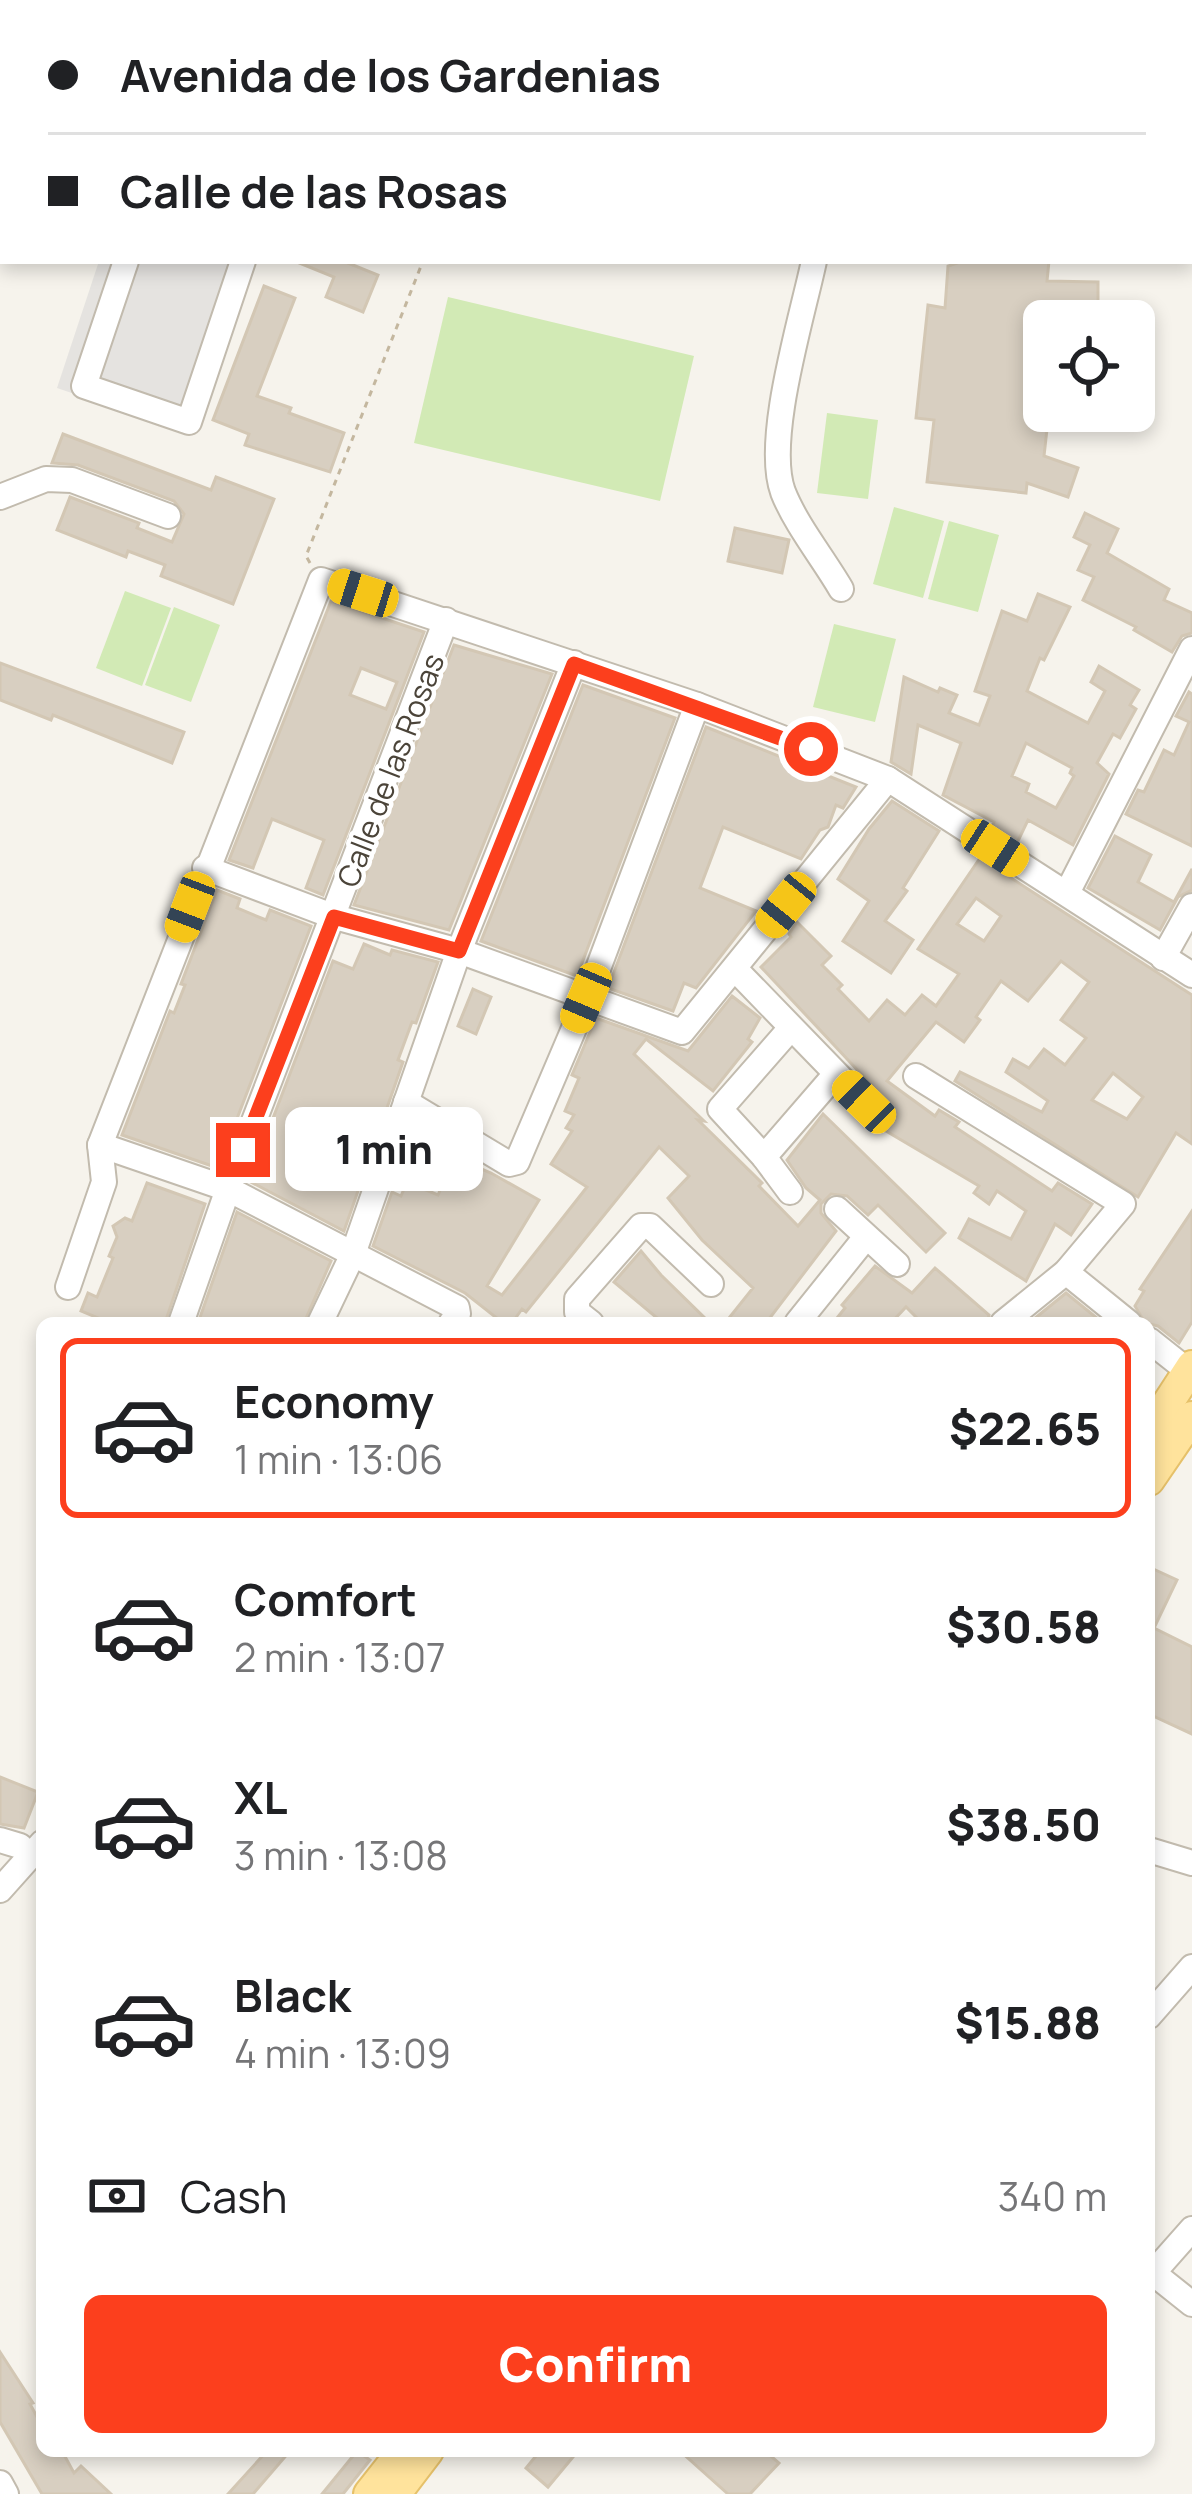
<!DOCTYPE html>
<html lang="en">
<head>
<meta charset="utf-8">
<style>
  :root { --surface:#fff; --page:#f6f6f6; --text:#202124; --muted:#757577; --line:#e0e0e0; --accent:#fc3f1d }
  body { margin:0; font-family:Manrope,sans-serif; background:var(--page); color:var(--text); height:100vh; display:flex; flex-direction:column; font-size:45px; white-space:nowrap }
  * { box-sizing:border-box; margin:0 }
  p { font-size:39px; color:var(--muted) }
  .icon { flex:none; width:66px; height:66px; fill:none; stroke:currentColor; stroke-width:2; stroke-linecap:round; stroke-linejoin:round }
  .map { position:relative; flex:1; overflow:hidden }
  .details { position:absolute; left:36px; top:1317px; width:1119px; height:1140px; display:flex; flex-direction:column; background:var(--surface); border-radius:18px; box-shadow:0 6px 18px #0003 }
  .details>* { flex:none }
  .guide { position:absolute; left:0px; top:0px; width:1194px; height:264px; box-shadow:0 6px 18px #0003; display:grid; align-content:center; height:264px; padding:0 48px; background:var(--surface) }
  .controls { position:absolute; left:1023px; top:300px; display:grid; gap:24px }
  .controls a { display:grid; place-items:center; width:132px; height:132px; border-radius:18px; background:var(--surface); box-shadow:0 6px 18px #0003; font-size:60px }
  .end { position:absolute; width:54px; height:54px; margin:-27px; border:15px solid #fc3f1d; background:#fff; box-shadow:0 0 0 6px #fff }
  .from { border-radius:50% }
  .bubble { position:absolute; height:84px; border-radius:18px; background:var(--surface); box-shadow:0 6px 18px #0003; font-size:39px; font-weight:800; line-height:84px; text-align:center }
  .car { position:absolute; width:36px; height:72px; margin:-36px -18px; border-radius:15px; box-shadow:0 0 9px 3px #0007; background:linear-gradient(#f5c518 24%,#345 0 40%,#f5c518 0 76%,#345 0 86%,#f5c518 0) }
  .guide b { display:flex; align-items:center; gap:42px; height:114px; font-size:45px }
  .guide b+b { border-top:3px solid var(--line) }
  .guide i { width:30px; height:30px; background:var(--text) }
  ul { padding:21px 0 0; list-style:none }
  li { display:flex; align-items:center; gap:36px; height:180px; margin:0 24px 18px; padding:0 24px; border:6px solid transparent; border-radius:18px }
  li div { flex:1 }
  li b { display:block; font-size:45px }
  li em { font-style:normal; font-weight:800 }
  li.current { border-color:var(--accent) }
  li>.icon { width:108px; height:108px; stroke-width:1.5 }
  .pay { display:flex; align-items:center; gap:30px; height:132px; padding:0 48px; font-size:45px }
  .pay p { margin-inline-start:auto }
  .button { display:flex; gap:24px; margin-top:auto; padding:24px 48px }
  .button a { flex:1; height:138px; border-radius:18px; background:var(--accent); color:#fff; font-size:48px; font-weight:800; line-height:138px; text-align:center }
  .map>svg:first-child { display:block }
</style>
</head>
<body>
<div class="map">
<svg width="1192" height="2494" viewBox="0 0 1192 2494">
  <rect width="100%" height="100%" fill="#f6f3ec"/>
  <g fill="#d2eab5">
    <path d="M 448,297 L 694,356 L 660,501 L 414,443 Z"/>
    <path d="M 827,413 L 878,420 L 868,499 L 817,493 Z"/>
    <path d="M 894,507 L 944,521 L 923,598 L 873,584 Z"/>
    <path d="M 949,521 L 999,535 L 978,612 L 928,599 Z"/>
    <path d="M 125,591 L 171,608 L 142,686 L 96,668 Z"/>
    <path d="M 174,607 L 220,625 L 191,702 L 145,685 Z"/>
    <path d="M 834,624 L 896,639 L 875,722 L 813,707 Z"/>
  </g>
  <path fill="#e5e3e0" d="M 99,261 L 257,261 L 195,435 L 57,388 Z"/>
  <g fill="#d8cfc1" stroke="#d3c7b4" stroke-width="3" fill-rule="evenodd">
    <path d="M 343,261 L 378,275 L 363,312 L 326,297 L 334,277 L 297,262 Z"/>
    <path d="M 963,261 L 1049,261 L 1047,281 L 1098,282 L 1098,303 L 1119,303 L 1119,321 L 1044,321 L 1037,389 L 1044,390 L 1044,411 L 1049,411 L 1044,456 L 1078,468 L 1068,497 L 1027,483 L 1026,493 L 927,482 L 934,420 L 916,418 L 928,305 L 945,308 L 948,266 Z"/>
    <path d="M 264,286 L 295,298 L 257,396 L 291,408 L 289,413 L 344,433 L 330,472 L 245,445 L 249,434 L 213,420 Z"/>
    <path d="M 63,434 L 211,490 L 216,477 L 274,499 L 233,604 L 161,576 L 165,565 L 128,551 L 126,557 L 57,530 L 70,497 L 139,523 L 137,528 L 172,542 L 184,514 L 174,501 L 78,465 L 52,463 Z"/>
    <path d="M 1085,513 L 1118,529 L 1107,553 L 1169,589 L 1164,600 L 1192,613 L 1192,633 L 1182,636 L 1172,652 L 1134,630 L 1136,627 L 1083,600 L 1094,577 L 1078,570 L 1090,545 L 1074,537 Z"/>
    <path d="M 735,528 L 789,540 L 782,573 L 728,561 Z"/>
    <path d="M 1038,594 L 1070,607 L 1044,660 L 1040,658 L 1027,691 L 1088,723 L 1105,691 L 1091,682 L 1099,666 L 1139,690 L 1130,705 L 1136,709 L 1120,738 L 1113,734 L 1097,763 L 1109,774 L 1073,845 L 1028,820 L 1017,843 L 992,827 L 994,822 L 943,795 L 961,743 L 918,725 L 911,774 L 891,762 L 904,677 L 938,692 L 940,688 L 957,695 L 949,713 L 979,725 L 990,696 L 975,691 L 1002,611 L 1027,621 ZM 1026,743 L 1072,768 L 1070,773 L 1074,776 L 1056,808 L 1026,792 L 1029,784 L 1012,776 Z"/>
    <path d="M 331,601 L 424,632 L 323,895 L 306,888 L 324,840 L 272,819 L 253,868 L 229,860 ZM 361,668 L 397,682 L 386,709 L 350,695 Z"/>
    <path d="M 454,645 L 552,674 L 449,930 L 354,905 Z"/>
    <path d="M 0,663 L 184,732 L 172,763 L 53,715 L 51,720 L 0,700 Z"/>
    <path d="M 583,685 L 675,718 L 577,976 L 481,941 Z"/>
    <path d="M 1189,692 L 1192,694 L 1192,846 L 1126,814 L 1138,790 L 1144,792 L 1164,750 L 1174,755 L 1189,722 L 1176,716 Z"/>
    <path d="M 706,727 L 856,787 L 843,808 L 836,805 L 828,827 L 820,830 L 801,859 L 723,827 L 700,888 L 756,911 L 696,988 L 684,983 L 673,1011 L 608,988 Z"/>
    <path d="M 892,801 L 939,831 L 903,888 L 907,891 L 885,921 L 913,940 L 891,973 L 843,941 L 869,901 L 838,879 L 869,829 Z"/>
    <path d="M 1115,836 L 1151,855 L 1138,882 L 1174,902 L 1192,869 L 1192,890 L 1178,897 L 1160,930 L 1088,888 Z"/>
    <path d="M 980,858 L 1192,995 L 1192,1144 L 1176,1133 L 1138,1197 L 955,1081 L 960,1072 L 1042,1112 L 1048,1101 L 1006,1072 L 1013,1059 L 1029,1068 L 1044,1049 L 1065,1065 L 1086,1038 L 1061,1020 L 1089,982 L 1061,961 L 1028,1001 L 1001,981 L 976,1017 L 980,1020 L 964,1042 L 936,1022 L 887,1081 L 935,1116 L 939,1110 L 959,1122 L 955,1127 L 1052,1191 L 1058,1183 L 1092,1204 L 1071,1235 L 1055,1224 L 1026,1281 L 959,1238 L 969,1219 L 1011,1239 L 1026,1211 L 997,1191 L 989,1204 L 974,1193 L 979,1186 L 864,1118 L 875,1115 L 879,1108 L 877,1091 L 761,967 L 791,937 L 789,934 L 797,922 L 831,956 L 822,965 L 842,985 L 838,989 L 869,1021 L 887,1000 L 905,1015 L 922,995 L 936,1006 L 959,974 L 918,949 ZM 976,898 L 1001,916 L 984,941 L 957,924 ZM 1113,1073 L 1143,1097 L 1127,1119 L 1092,1100 Z"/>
    <path d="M 217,890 L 240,899 L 237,908 L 266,920 L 270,910 L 311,926 L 218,1168 L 122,1135 L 170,1011 L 174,1013 L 185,985 L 181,984 Z"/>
    <path d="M 364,944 L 390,955 L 392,950 L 438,962 L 416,1023 L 412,1022 L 398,1060 L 403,1062 L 344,1231 L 249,1181 L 333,961 L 353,969 ZM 317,1145 L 350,1158 L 339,1186 L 307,1173 Z"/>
    <path d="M 473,989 L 491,997 L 476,1034 L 458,1026 Z"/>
    <path d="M 732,996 L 760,1018 L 748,1039 L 752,1042 L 713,1091 L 646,1039 L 634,1054 L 704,1121 L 698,1120 L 762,1183 L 759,1186 L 798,1226 L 820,1200 L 806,1188 L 787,1160 L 823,1114 L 945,1233 L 926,1252 L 878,1205 L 868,1215 L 847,1196 L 831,1194 L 821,1204 L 821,1213 L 836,1231 L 766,1323 L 725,1323 L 753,1288 L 702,1240 L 668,1198 L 689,1176 L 659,1147 L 526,1312 L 522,1309 L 512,1323 L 503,1323 L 465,1293 L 373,1246 L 392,1192 L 401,1196 L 407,1182 L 438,1195 L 454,1157 L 491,1173 L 539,1200 L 487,1286 L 502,1295 L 587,1187 L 551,1164 L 572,1131 L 566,1128 L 574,1115 L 565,1111 L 579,1078 L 572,1075 L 596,1018 L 688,1051 Z"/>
    <path d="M 147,1183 L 205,1204 L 165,1323 L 110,1323 L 81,1311 L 88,1293 L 97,1297 L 113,1258 L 109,1256 L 117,1237 L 113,1226 L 125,1218 L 132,1221 Z"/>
    <path d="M 1192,1211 L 1192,1322 L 1179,1343 L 1158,1326 L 1145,1323 L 1135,1306 L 1144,1291 L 1140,1289 Z"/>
    <path d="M 237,1212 L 331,1261 L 304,1323 L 198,1323 Z"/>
    <path d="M 641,1251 L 661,1275 L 710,1323 L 663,1323 L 614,1282 Z"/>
    <path d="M 875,1266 L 912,1293 L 935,1268 L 989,1315 L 987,1323 L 922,1323 L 906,1307 L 891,1323 L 833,1323 L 845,1308 L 842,1305 Z"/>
    <path d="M 1066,1293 L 1103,1323 L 1029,1323 Z"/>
    <path d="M 1149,1567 L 1177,1580 L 1154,1628 L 1192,1647 L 1192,1734 L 1149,1714 Z"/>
    <path d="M 0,1777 L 38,1792 L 24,1828 L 0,1824 Z"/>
    <path d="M 0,2352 L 33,2403 L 30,2404 L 42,2426 L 42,2451 L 62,2451 L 74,2473 L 81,2466 L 111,2494 L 42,2494 L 0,2422 Z"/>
    <path d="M 267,2451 L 290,2451 L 253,2494 L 228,2494 Z"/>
    <path d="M 357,2451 L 370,2460 L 343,2494 L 322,2494 Z"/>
    <path d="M 540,2451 L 578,2451 L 548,2487 L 526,2468 Z"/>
    <path d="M 680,2451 L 765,2451 L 779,2463 L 750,2494 L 728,2494 Z"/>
  </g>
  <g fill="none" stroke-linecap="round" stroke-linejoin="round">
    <g stroke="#c2bbae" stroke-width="28">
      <g id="minor">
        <path d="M 211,0 L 212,3"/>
        <path d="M 798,0 L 806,3"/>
        <path d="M 587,3 L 588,0"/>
        <path d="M 854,3 L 854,0"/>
        <path d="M 1191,112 L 1192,111"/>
        <path d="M 126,261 L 84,386 L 189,422 L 243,261"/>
        <path d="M 814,261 C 802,318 764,440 783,492 C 796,525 823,558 841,589"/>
        <path d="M 0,497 L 46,479 L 72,480 L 168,516"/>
        <path d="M 205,868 L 335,917 L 459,951 L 682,1032 L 888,779"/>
        <path d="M 1067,893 L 1192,649"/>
        <path d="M 1163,958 L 1192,906"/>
        <path d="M 735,969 L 864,1102"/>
        <path d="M 916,1076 L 1123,1204 L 1066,1272 L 1003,1323"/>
        <path d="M 406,1102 L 509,1164 L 517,1162 L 587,998 L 697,705"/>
        <path d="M 100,1145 L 228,1189 L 457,1308 L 458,1314 L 451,1323"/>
        <path d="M 764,1157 L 835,1075"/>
        <path d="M 790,1192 L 764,1157 L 720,1109 L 790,1029"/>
        <path d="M 837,1209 L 897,1264"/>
        <path d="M 1066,1272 L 1129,1323"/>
        <path d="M 68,1287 L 104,1182 L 100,1145 L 321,580 L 697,705 L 888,779 L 1192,975"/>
        <path d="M 181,1323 L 228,1189 L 446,620"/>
        <path d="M 320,1323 L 353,1254 L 459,951 L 574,663"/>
        <path d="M 591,1323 L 577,1312 L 577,1299 L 641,1226 L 650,1226 L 711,1284"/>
        <path d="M 797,1323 L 866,1237"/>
        <path d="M 1149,1340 L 1192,1374"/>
        <path d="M 0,1840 L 20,1846 L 30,1856"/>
        <path d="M 1149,1850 L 1192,1863"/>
        <path d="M 0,1890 L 42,1843"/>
        <path d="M 1149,2016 L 1192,1967"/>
        <path d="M 1192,2229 L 1153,2273 L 1192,2304"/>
        <path d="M 0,2483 L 6,2494"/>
      </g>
    </g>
    <g stroke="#e6c16a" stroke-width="34">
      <g id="major">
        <path d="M 1149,1432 L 1192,1366"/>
        <path d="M 1149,1480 L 1192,1417"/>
        <path d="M 399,2489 L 428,2451"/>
        <path d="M 369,2494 L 403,2451"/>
      </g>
    </g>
    <path stroke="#c4b79f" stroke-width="3" stroke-dasharray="6 6" stroke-linecap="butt" d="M 310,563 L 306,556 L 423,261"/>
    <use href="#minor" stroke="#fff" stroke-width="24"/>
    <use href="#major" stroke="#ffe39c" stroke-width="30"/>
  </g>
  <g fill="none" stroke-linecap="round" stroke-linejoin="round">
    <path stroke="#fc3f1d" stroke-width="15" d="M 243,1150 L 334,917 L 459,951 L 574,664 L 811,749"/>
  </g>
  <g text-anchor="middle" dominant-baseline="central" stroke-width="9" stroke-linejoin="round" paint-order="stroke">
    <g font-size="30" fill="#4b4439" stroke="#fff">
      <text transform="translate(390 770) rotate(-69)">Calle de las Rosas</text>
    </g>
  </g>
</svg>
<div class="controls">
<a><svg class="icon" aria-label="locate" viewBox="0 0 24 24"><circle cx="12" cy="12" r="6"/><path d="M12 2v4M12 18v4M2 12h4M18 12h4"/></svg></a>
</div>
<i class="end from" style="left:811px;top:749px"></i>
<i class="end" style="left:243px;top:1150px"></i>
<div class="bubble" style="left:285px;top:1107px;width:198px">1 min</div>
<i class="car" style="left:363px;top:593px;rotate:288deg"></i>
<i class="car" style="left:995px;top:848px;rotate:123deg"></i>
<i class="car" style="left:786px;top:905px;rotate:219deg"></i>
<i class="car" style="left:190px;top:907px;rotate:201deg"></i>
<i class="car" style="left:586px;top:998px;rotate:203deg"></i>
<i class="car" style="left:864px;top:1102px;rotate:314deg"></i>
<div class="guide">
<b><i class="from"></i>Avenida de los Gardenias</b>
<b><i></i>Calle de las Rosas</b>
</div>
<section class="details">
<ul>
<li class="current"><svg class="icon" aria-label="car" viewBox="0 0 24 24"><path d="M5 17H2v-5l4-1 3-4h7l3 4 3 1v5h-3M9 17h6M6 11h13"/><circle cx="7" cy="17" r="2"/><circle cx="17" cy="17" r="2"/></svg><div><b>Economy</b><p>1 min · 13:06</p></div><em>$22.65</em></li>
<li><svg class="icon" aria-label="car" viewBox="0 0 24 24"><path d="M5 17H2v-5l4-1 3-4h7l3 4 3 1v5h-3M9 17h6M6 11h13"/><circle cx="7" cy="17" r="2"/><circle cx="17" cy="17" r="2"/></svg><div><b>Comfort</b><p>2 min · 13:07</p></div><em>$30.58</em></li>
<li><svg class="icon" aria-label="car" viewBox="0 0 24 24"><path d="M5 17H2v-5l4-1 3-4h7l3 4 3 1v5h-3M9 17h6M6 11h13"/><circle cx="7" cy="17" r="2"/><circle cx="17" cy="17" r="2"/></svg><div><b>XL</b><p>3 min · 13:08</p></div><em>$38.50</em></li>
<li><svg class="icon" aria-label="car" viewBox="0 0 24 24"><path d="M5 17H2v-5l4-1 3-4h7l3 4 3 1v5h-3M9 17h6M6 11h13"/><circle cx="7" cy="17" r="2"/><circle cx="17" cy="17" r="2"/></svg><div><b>Black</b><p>4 min · 13:09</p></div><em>$15.88</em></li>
</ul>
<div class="pay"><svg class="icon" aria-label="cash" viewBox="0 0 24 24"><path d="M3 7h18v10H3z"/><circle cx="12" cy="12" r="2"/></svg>Cash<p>340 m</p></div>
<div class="button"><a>Confirm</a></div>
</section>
</div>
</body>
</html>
